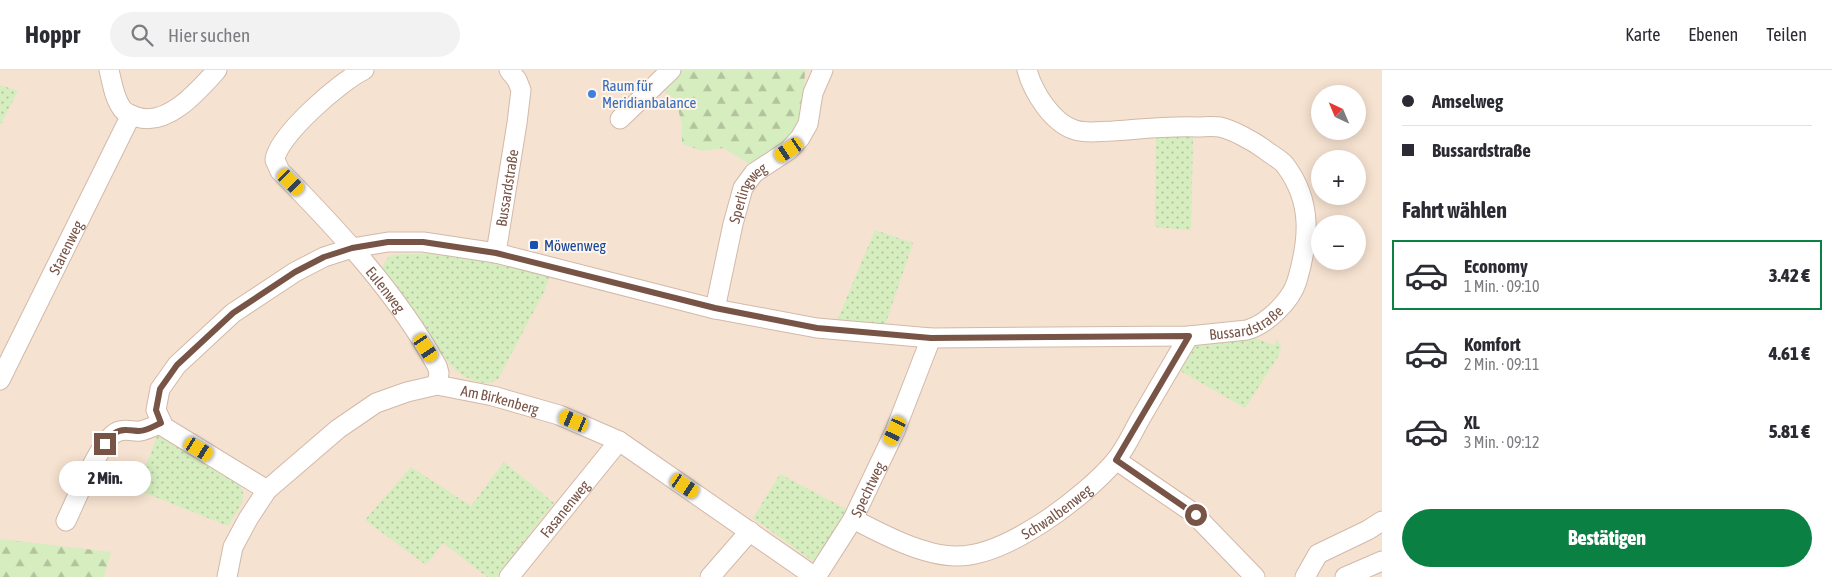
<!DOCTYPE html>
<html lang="de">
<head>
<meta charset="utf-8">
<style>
  :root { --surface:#fff; --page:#f2f2f3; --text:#2b2b33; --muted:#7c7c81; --line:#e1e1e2; --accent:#0b8043 }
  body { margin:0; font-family:"Asap Condensed",sans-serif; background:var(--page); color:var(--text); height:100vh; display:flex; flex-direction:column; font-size:19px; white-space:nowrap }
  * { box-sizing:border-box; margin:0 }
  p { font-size:16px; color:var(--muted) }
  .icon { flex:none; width:28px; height:28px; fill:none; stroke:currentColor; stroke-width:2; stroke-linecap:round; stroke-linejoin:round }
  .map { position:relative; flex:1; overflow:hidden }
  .drawer { display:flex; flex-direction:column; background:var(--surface); width:450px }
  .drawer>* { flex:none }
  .banner { display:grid; align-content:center; height:110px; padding:0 20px; background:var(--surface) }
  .needle { width:32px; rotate:316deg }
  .buttons { position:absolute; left:1311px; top:15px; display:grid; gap:10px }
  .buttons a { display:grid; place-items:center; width:55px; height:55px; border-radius:50%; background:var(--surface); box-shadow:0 2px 12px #0003; font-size:25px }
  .end { position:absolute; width:22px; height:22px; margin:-11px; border:6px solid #785446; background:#fff; box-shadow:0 0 0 2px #fff }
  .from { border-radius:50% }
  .bubble { position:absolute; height:35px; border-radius:18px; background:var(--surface); box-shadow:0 2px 12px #0003; font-size:16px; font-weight:800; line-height:35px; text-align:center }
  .car { position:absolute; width:15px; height:30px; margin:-15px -8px; border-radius:6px; box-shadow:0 0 4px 1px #0007; background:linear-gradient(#f5c518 24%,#345 0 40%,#f5c518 0 76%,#345 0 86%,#f5c518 0) }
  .banner b { display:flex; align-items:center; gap:18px; height:48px; font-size:19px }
  .banner b+b { border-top:1px solid var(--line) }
  .banner i { width:12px; height:12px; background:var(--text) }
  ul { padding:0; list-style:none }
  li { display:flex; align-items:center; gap:15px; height:70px; margin:0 10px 8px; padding:0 10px; border:2px solid transparent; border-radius:0px }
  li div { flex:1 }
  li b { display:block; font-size:19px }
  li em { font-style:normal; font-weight:800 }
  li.current { border-color:var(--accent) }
  li>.icon { width:45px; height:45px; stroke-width:1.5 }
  h2 { padding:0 20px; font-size:22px; line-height:60px }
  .action { display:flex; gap:10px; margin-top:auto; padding:10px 20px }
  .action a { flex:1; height:58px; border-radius:30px; background:var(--accent); color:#fff; font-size:20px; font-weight:800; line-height:58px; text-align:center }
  header { display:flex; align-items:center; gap:30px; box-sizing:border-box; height:70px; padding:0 25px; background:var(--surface); border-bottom:1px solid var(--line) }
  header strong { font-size:24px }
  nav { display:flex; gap:28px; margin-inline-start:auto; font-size:18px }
  .search { width:350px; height:45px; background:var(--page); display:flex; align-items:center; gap:12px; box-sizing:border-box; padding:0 18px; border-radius:28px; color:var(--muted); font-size:19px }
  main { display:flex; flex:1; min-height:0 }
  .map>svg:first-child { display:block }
</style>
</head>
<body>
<header>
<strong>Hoppr</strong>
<div class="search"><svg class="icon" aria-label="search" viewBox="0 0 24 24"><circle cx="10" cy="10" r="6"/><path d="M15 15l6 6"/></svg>Hier suchen</div>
<nav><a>Karte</a><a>Ebenen</a><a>Teilen</a></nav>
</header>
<main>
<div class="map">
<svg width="1382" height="507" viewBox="0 0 1382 507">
  <defs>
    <pattern id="grass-dots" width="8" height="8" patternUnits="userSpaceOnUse" patternTransform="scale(1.25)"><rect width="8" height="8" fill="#d5edbf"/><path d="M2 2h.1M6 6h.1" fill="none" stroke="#b2c39d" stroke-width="1.8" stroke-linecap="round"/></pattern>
    <pattern id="forest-firs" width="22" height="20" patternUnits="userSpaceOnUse" patternTransform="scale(1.25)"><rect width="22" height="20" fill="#d5edbf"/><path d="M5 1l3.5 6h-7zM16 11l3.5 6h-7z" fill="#b2c39d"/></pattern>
  </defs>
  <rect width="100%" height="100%" fill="#fef1e2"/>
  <path fill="#f6e2d0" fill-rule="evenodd" d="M 0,0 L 1382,0 L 1382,507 L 0,507 ZM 1320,24 L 1358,24 L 1358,61 L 1320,61 ZM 1320,89 L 1358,89 L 1358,126 L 1320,126 ZM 1320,154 L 1358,154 L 1358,191 L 1320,191 Z"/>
  <g fill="url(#grass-dots)">
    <path d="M 0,15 L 18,21 L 0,56 Z"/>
    <path d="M 1156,62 L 1193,65 L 1191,160 L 1155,157 Z"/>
    <path d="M 875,160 L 913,173 L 885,255 L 837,251 Z"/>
    <path d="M 407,184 L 452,184 L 486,189 L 550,206 L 544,222 L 498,309 C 487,318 465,309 456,300 C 428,273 404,232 382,200 C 387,183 392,185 407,184 Z"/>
    <path d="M 1252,267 L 1274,275 L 1277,269 L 1281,276 L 1279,285 L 1245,338 L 1177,299 L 1192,274 Z"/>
    <path d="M 158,362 L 237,412 C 252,427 236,442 228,456 L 135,419 L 151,383 Z"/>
    <path d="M 504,392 L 554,433 L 496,507 L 487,507 L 443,473 L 426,495 L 365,450 L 411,397 L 471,436 Z"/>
    <path d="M 780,404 L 848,440 L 820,489 L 815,491 L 811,490 L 753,448 Z"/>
  </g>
  <g fill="url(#forest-firs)">
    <path d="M 671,0 L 805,0 L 803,46 L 788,72 L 753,96 L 723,78 L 703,81 L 682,74 L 682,55 L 676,30 L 656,15 Z"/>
    <path d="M 0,469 L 111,482 L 104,507 L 0,507 Z"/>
  </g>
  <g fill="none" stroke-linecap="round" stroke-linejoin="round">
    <g stroke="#d2b9aa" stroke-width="21">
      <g id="street">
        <path d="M 109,0 C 112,12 114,27 121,37 C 124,43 131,45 137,47 C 168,57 199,20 217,0"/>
        <path id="s1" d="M 364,0 C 342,10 277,66 275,90 L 280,101 C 338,160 397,223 437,296 L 439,303 L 437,315"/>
        <path d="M 620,49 L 671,0"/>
        <path id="s2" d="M 496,183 L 517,53 L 521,20 L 517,10 L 509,0"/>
        <path id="s3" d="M 715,239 L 733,154 L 743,118 L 754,103 L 789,80 L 800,68 L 808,54 L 813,23 L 823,0"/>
        <path id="s4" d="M 0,310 L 131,45"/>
        <path d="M 1116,390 L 1192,442 L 1255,507"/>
        <path id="s5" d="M 267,420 L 164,357 L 156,340 L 160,319 L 177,295 L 233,243 L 295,202 L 324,187 L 352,178 L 388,172 L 423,172 L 496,183 L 715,239 L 817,258 L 931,268 L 1189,266 L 1247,260 C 1267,254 1291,231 1297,211 C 1309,170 1313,132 1285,95 C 1280,89 1270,84 1264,79 C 1253,71 1233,60 1220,57 C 1212,56 1204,57 1197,57 C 1169,56 1141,59 1113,61 C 1101,61 1087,64 1075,60 C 1052,53 1033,22 1027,0"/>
        <path id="s6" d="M 853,449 C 882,464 923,486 956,486 C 1006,487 1085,427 1116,390 C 1125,379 1132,364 1139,351 C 1156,322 1172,294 1189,266"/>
        <path d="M 66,451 C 75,433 100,369 117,362 C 125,358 132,362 140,361 C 147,360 154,356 161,353"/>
        <path id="s7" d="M 227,507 L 233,477 L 248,449 L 267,420 L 338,359 L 376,333 L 407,322 L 437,315 L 493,326 L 559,345 L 619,371 L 815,507"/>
        <path id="s8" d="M 509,507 L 619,371"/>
        <path d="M 710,507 L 750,461"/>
        <path id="s9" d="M 816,507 L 853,449 L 895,361 L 931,268"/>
        <path d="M 1305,507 L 1318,484 L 1368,460 L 1382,451"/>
        <path d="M 1345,507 L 1382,491"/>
      </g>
    </g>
    <use href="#street" stroke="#fff" stroke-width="19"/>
  </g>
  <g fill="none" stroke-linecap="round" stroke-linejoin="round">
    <path stroke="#785446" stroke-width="6" d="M 105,374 C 111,366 116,359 127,360 C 131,360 135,361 139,361 C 147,361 154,356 161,353 L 156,340 L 160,319 L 177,295 L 233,243 L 295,202 L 324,187 L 352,178 L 388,172 L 423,172 L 496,183 L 715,238 L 817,258 L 931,268 L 1189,266 L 1116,390 L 1196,445"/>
  </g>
  <circle fill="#3f7fe0" stroke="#fff5ea" stroke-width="2" cx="592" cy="24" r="5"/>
  <rect fill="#1a4fb4" stroke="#fff5ea" stroke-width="2" x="529" y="170" width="10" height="10" rx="2.5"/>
  <g text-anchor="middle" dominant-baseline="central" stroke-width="4" stroke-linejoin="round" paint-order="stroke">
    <g font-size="15" fill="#366cbe" stroke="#fff5ea" text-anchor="start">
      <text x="602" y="15">Raum für<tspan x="602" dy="17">Meridianbalance</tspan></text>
    </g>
    <g font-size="15" fill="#785446" stroke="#fff5ea">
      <text stroke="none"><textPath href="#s2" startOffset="66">Bussardstraße</textPath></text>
      <text stroke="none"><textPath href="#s3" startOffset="122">Sperlingweg</textPath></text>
      <text stroke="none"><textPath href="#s4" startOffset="148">Starenweg</textPath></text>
      <text stroke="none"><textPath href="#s1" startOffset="300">Eulenweg</textPath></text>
      <text stroke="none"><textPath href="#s5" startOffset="1310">Bussardstraße</textPath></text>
      <text stroke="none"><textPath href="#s7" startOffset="365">Am Birkenberg</textPath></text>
      <text stroke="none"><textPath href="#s9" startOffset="102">Spechtweg</textPath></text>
      <text stroke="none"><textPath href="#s8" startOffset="88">Fasanenweg</textPath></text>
      <text stroke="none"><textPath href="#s6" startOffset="222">Schwalbenweg</textPath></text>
    </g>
    <g font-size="15" fill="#164399" stroke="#fff5ea" text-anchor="start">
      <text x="544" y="175">Möwenweg</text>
    </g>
  </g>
</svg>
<div class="buttons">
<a><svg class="needle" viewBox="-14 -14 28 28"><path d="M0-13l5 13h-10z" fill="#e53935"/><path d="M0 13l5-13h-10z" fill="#7c7c81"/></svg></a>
<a>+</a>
<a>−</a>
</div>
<i class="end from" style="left:1196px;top:445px"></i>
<i class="end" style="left:105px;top:374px"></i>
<div class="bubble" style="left:59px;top:391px;width:92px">2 Min.</div>
<i class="car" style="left:789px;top:80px;rotate:236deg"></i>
<i class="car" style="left:291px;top:112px;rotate:135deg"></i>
<i class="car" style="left:426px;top:278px;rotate:146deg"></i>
<i class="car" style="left:574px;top:351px;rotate:293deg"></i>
<i class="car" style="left:895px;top:361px;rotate:205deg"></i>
<i class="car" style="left:199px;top:379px;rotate:121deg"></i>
<i class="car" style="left:685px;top:416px;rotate:124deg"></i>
</div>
<section class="drawer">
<div class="banner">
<b><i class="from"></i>Amselweg</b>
<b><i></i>Bussardstraße</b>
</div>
<h2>Fahrt wählen</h2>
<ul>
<li class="current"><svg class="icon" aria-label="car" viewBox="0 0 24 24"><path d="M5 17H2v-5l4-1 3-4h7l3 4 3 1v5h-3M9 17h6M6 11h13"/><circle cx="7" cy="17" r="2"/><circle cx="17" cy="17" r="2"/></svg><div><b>Economy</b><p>1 Min. · 09:10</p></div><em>3.42 €</em></li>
<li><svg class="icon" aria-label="car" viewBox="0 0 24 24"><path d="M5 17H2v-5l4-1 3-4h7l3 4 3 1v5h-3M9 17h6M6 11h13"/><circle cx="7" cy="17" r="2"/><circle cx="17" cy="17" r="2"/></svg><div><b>Komfort</b><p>2 Min. · 09:11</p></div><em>4.61 €</em></li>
<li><svg class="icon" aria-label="car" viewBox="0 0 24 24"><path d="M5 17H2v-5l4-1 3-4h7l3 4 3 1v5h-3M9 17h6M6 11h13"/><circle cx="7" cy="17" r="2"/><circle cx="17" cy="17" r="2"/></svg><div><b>XL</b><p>3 Min. · 09:12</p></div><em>5.81 €</em></li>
</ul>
<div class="action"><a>Bestätigen</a></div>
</section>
</main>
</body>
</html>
